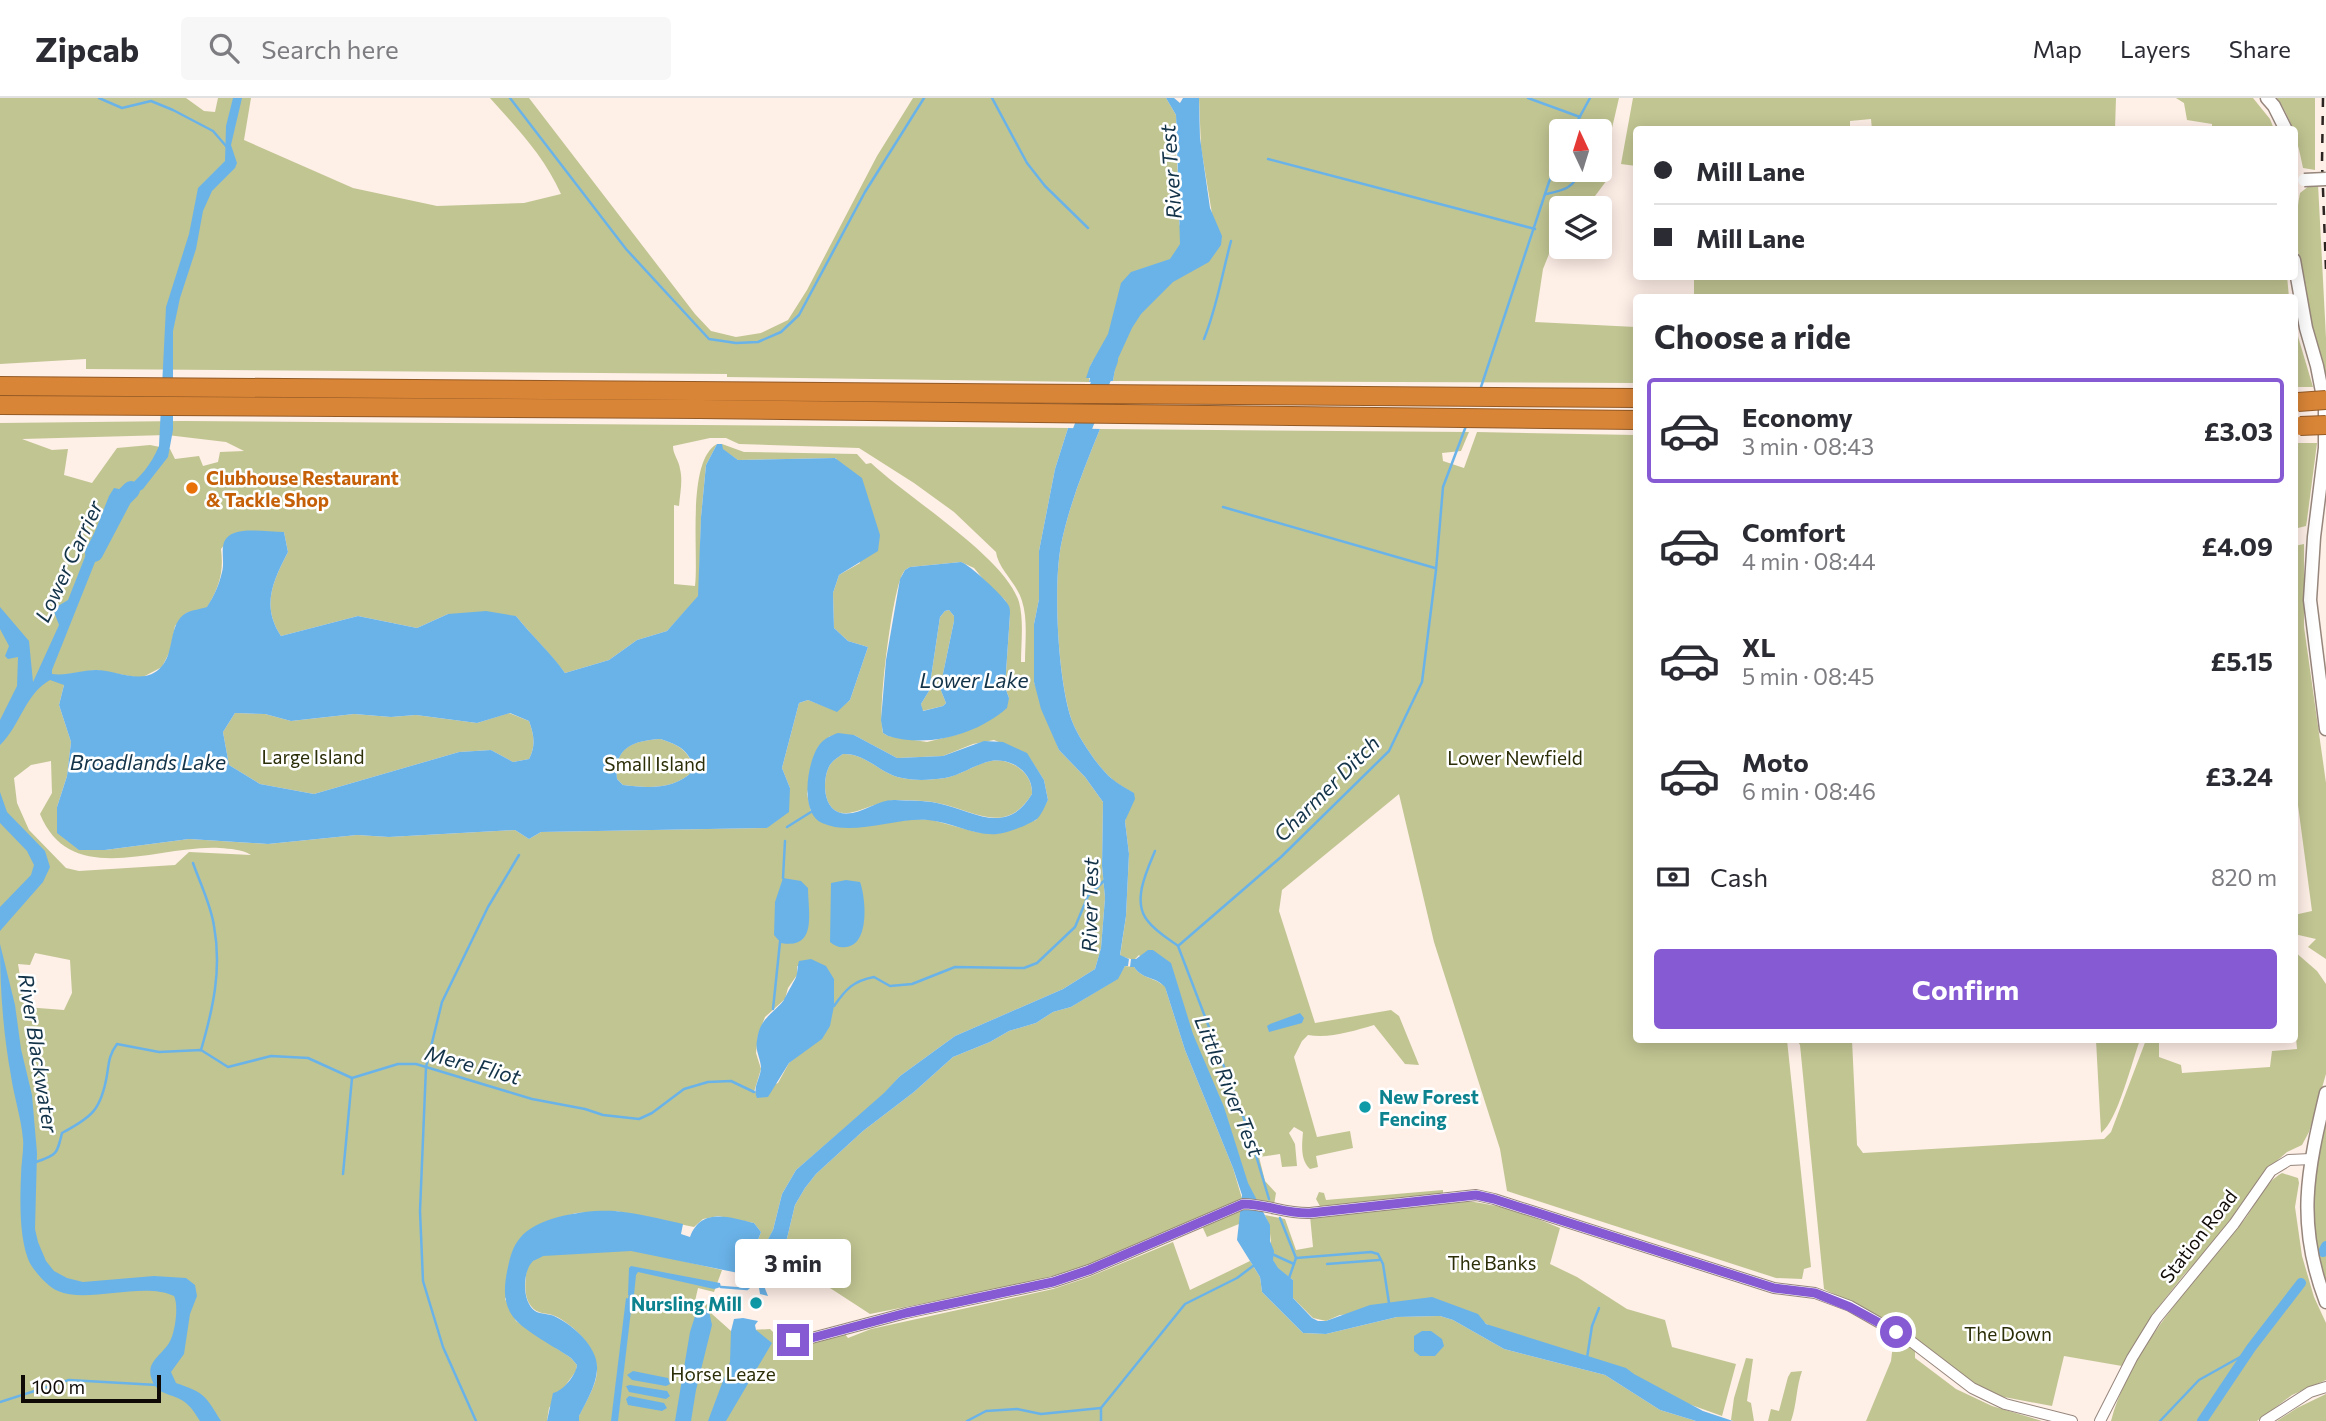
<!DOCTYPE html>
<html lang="en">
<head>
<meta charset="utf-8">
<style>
  :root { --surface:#fff; --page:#f7f7f7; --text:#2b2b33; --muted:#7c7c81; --line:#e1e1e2; --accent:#865ad3 }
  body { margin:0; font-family:Commissioner,sans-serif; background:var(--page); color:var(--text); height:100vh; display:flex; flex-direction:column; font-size:26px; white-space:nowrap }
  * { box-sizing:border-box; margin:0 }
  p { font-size:23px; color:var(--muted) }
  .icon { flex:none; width:38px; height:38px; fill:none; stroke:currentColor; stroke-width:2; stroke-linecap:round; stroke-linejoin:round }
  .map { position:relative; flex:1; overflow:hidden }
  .details { position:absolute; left:1633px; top:196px; width:665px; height:749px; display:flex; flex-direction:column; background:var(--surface); border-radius:7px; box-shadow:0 4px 18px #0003 }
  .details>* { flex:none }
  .hud { position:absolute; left:1633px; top:28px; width:665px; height:154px; border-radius:7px; box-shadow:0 4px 18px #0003; display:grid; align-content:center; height:154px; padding:0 21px; background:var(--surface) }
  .needle { width:46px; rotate:356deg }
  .tools { position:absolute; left:1549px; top:21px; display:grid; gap:14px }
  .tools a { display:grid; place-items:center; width:63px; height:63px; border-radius:7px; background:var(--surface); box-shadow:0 4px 18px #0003; font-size:35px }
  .scale { position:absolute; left:21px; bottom:18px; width:140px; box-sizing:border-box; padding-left:7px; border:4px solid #100a07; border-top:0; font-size:19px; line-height:24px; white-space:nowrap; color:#100a07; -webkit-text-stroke:5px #fff; paint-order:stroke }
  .end { position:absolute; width:32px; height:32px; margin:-16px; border:9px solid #865ad3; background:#fff; box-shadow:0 0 0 4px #fff }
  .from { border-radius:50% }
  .bubble { position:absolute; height:49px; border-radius:7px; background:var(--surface); box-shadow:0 4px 18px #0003; font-size:23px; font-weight:700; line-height:49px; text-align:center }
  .hud b { display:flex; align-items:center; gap:24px; height:66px; font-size:26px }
  .hud b+b { border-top:2px solid var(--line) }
  .hud i { width:18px; height:18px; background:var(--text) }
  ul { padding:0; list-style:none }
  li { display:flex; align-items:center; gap:21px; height:105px; margin:0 14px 10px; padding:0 7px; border:4px solid transparent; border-radius:7px }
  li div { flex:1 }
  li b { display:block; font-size:26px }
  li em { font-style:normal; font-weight:700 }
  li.on { border-color:var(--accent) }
  li>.icon { width:63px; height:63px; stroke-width:1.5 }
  h2 { padding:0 21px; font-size:32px; line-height:84px }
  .pay { display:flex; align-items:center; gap:18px; height:77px; padding:0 21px; font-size:26px }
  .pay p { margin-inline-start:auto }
  .button { display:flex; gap:14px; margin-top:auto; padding:14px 21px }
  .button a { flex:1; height:80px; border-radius:7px; background:var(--accent); color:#fff; font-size:28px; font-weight:700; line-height:80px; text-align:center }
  header { display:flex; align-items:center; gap:42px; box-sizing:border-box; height:98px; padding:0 35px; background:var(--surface); border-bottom:2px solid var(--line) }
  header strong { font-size:33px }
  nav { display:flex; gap:38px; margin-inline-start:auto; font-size:24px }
  .search { width:490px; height:63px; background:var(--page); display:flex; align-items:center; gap:18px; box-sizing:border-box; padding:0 24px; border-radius:7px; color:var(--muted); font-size:26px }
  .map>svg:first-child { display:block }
</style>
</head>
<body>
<header>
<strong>Zipcab</strong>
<div class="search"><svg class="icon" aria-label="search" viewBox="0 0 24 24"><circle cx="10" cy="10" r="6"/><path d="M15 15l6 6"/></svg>Search here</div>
<nav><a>Map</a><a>Layers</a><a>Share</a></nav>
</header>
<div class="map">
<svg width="2326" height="1323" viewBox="0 0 2326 1323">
  <rect width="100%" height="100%" fill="#feefe7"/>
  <g fill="#c1c592" fill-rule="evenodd">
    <path d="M 0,0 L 186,0 L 204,13 L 215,14 L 218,0 L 251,0 L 244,42 L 353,90 L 437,108 L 524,105 L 561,96 C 544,58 517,30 490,0 L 529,0 L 695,216 L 711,233 L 736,239 L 761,235 L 788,222 L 807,192 L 877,58 L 913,0 L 1166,0 L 1176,17 L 1176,55 L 1180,100 L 1179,125 L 1182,135 L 1213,122 L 1201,49 L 1199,0 L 1619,0 L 1609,43 L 1610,78 L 1595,98 L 1598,105 L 1589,110 L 1561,110 L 1561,126 L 1543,171 L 1535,224 L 1636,229 L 1636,285 L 1113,283 L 1116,263 L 1093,263 L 1090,268 L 1089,284 L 727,279 L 727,276 L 86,271 L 86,261 L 0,266 ZM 1561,33 L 1600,33 L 1600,72 L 1561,72 Z"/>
    <path d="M 1633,0 L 2116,0 L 2115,31 L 1872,32 L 1871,21 L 1850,23 L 1850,32 L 1636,32 L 1636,105 L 1633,89 L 1636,68 L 1621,66 Z"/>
    <path d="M 2176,0 L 2253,0 L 2270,21 L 2274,31 L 2212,31 L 2212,26 L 2187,22 L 2184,5 Z"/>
    <path d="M 2277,0 L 2315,0 L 2315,72 L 2303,70 C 2298,44 2292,22 2277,0 Z"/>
    <path d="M 2318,86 L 2326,240 L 2326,286 C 2313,232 2288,150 2300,95 L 2309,88 Z"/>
    <path d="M 1694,178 L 2287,178 L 2289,199 L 1694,200 Z"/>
    <path d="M 2294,225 L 2313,289 L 2294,289 Z"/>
    <path d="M 183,323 L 1068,330 L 1055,371 L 1039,453 L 1039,501 L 1034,526 L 1034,584 L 1059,652 L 1085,679 L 1103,704 L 1102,768 L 1105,800 L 1101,850 L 1095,871 L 1063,891 L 955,938 L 900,978 L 885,995 L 796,1072 L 782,1096 L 773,1132 L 762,1153 L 755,1150 L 761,1134 L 754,1125 L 718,1118 L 703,1121 L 694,1129 L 616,1113 L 576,1115 L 545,1124 L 505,1201 L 516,1223 L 571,1260 L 577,1267 L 576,1273 L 549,1310 L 547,1323 L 0,1323 L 0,325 ZM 167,337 L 226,344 L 244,353 L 220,354 L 218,364 L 203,368 L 199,358 L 175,361 L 170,351 L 150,347 L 117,350 L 92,385 L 64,377 L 68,351 L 52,352 L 22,341 ZM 710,340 L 726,340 L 739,346 L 859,350 L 914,385 L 954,414 L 996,454 C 998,471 1017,485 1022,503 C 1028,521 1025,545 1025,564 L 1021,564 C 1021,545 1024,523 1019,504 C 1005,459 908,400 871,365 L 866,366 L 857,356 L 744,354 L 722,346 L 722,351 L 738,362 L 836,360 L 860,465 L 839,477 L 833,495 L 834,530 L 848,543 L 868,549 L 850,602 L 837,613 L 808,602 L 799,605 L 782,670 L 790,690 L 767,730 L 541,734 L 529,741 L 515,732 L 389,739 L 357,737 L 268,746 L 189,741 L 105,752 L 57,709 L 67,678 L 71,644 L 59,607 L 64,587 L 63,577 L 96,572 L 141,580 L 162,569 L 170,553 L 175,528 L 186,515 L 207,510 C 219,489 224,475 221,451 L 234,435 L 284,434 L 288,454 C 273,483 261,508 281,538 L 358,518 L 417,530 L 448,516 L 516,518 C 532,538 550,555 565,575 L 609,562 L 637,542 L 667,533 L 699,498 L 701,419 L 706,367 L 717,346 C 686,363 699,457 695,488 L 674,486 L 674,407 L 679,408 C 680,395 683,383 680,371 C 679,362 673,357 673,348 ZM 961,464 L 974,470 L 988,487 L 1005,502 L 1010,516 L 1005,589 L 1009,600 L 993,620 L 959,636 L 927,644 L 888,638 L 883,635 C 877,614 892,497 902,477 C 905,471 905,472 910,469 ZM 854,637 L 897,660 L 943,658 L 973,646 L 994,642 L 1027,656 L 1044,682 L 1048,702 L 1036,722 L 997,736 L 976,734 L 932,722 L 913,721 L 859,729 L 811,714 L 807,696 L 818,649 L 830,638 ZM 51,663 L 52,695 L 40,716 C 71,792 159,746 220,750 C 230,751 242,751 251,757 L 189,754 L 175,767 L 79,773 L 66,770 L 29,732 L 17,705 L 14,680 L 31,667 ZM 35,855 L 70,862 L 72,895 L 64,912 L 25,909 L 18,866 L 30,867 ZM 797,868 L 834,881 L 834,888 L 802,954 L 789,965 L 778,985 L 754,994 L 761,971 L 756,955 L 758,937 L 765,919 L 785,901 L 788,890 L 797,877 Z"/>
    <path d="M 1100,331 L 1469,334 L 1461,353 L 1442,355 L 1443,363 L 1464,370 L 1477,334 L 1636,337 L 1636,942 L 1787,942 L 1811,1169 L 1804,1171 L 1802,1181 L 1776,1180 L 1507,1093 L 1500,1051 L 1434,844 L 1399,696 L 1282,792 L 1279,813 L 1315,925 L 1391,912 L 1399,918 L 1419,967 L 1405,966 L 1374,927 C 1353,933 1329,941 1308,937 L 1302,943 L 1294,959 L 1317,1039 L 1350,1033 L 1353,1050 L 1316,1058 L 1318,1069 L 1310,1071 C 1300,1062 1302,1046 1303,1034 L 1294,1029 L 1289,1035 L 1295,1046 L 1297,1068 L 1282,1069 L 1280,1056 L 1259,1059 L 1265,1083 L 1276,1095 L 1274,1107 L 1249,1103 L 1179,908 L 1139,857 L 1134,862 L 1120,858 L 1126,818 L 1129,756 L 1125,723 L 1133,695 C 1126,690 1117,686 1111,680 C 1098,669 1078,639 1072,623 C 1058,583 1053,489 1061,447 C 1069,407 1085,368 1100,331 Z"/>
    <path d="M 2294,345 L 2317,345 L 2307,422 L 2306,428 L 2294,431 Z"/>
    <path d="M 2304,446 L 2304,529 L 2326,685 L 2326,861 L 2308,849 L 2316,841 L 2294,836 L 2294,817 L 2312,813 L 2294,677 L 2294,448 Z"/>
    <path d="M 949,512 L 954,518 L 954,523 L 940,590 L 946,605 L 943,608 L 922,613 L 921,606 L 929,593 L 940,519 L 945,513 Z"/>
    <path d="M 235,615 L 265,616 L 291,623 L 354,616 L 391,619 L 416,617 L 477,625 L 509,615 L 529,623 C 534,637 536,648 529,661 L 513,664 L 491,652 L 459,654 L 314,696 L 260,686 L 229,667 L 223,634 Z"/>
    <path d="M 660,641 C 677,646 691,653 693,673 C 674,692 647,690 623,687 L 617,681 C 614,649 632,643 660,641 Z"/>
    <path d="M 843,656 C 866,655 880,676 902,680 C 915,683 932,682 945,680 C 961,677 978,665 991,663 C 1012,660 1033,675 1032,696 C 1005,739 975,712 937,705 C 925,702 912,703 900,702 C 879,701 852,720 838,714 C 823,708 823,683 828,671 C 831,663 837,660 843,656 Z"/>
    <path d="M 2294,853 L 2317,873 L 2326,886 L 2326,976 L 2309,1034 L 2302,1047 L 2287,1054 L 2264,1074 L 2218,1139 L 2183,1178 L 2156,1212 L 2122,1268 L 2064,1258 L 2052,1308 L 2004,1299 L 1977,1288 L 1890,1224 L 1824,1191 L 1800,947 L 1797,942 L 1852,942 L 1857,1047 L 1863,1055 L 2104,1041 L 2111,1034 L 2146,942 L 2159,942 L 2159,959 L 2181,967 L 2182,975 L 2270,969 L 2272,953 L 2297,951 L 2294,916 Z"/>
    <path d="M 1125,868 L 1134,869 C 1142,881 1155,879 1165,889 L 1185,952 L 1233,1070 L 1243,1104 L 1085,1169 L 1031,1184 L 870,1216 L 810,1177 L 773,1168 L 783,1157 L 795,1107 L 805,1090 L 816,1076 L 863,1033 L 914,994 L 953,959 L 990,944 L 1009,933 L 1036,925 L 1053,914 L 1071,909 L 1117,881 Z"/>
    <path d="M 2096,942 L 2140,942 C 2132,963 2118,1022 2101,1035 Z"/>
    <path d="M 2326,1013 L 2326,1192 L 2312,1128 L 2314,1078 Z"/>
    <path d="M 2282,1075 L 2298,1080 L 2299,1085 L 2295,1109 L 2302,1158 L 2314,1199 L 2326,1225 L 2326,1282 L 2292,1297 L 2257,1323 L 2111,1323 C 2132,1246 2197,1182 2245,1121 C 2257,1105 2264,1085 2282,1075 Z"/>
    <path d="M 1443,1092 L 1443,1095 C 1421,1101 1399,1100 1376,1103 C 1358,1105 1340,1109 1321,1110 L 1316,1101 L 1319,1094 L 1324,1095 L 1326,1102 Z"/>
    <path d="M 1454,1102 C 1496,1105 1522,1114 1560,1130 L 1550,1166 L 1577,1179 L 1627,1211 L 1665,1222 L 1672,1249 L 1736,1266 L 1722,1318 L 1524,1247 L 1458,1210 L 1340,1217 L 1326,1223 L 1313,1220 L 1293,1200 L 1293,1182 C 1287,1177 1274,1171 1273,1162 C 1270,1147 1272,1132 1265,1117 L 1285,1121 L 1296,1152 L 1313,1149 L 1310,1118 L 1410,1109 Z"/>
    <path d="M 1242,1110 L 1239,1126 L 1207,1139 L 1202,1128 Z"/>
    <path d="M 569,1137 L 722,1172 L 714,1194 L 698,1190 L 695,1203 L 714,1208 L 712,1216 L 731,1233 L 770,1231 L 789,1250 L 844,1235 L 848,1240 L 871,1231 L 1053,1191 L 1089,1179 L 1173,1144 L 1190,1192 L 1250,1163 L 1260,1179 L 1262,1194 L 1303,1235 L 1326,1236 L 1397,1219 L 1440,1218 L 1453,1222 L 1504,1251 L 1605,1277 L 1660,1312 L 1696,1323 L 579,1323 L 579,1318 C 585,1305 597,1287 597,1272 C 597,1250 574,1227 555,1218 C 546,1214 537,1217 531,1208 C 521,1195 527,1175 528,1160 Z"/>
    <path d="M 1894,1238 L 1915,1252 L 1915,1260 L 1956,1291 L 1992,1308 L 2042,1323 L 1866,1323 L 1891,1263 Z"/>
    <path d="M 1746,1260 L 1753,1261 L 1747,1303 L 1751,1305 L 1754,1323 L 1733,1323 L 1731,1322 L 1734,1300 Z"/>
    <path d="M 1802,1273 C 1796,1290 1797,1306 1791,1323 L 1768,1323 L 1771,1311 L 1779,1313 L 1788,1279 L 1791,1274 Z"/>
    <path d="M 2326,1296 L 2326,1323 L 2277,1323 L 2297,1310 Z"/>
  </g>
  <g fill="#6ab3e9" fill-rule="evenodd">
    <path d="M 233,0 L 242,0 L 231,47 L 237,65 L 235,70 L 212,93 L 203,113 L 196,151 L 180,200 L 173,233 L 173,332 L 168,359 L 143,391 L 130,399 L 109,421 L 103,444 L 52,572 L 52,576 C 67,578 81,572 96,572 C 117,572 145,589 162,568 C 175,553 168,526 186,515 C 192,512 201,511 207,509 C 214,498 219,487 222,474 C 226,460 216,442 234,435 C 248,430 269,434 284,434 L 288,454 C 273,483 261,508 281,538 L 358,518 L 417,530 L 448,516 L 486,513 L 516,518 C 532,538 550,554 565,575 L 609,562 L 637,542 L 667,533 L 698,498 L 701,419 L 706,367 L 717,346 L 722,346 L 723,351 L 738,362 L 835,360 L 862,380 L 880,437 L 878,453 L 839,477 L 833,495 L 834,530 L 848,543 L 868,549 L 850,602 L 837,614 L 808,602 L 799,605 L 782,670 L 790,690 L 789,714 L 767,730 L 541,734 L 529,741 L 515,732 L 389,739 L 357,737 L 268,746 L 189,741 L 105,752 L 79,752 L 57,735 L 57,709 L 67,678 L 71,644 L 59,607 L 64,587 L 50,582 C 24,597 21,627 0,647 L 0,622 L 17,588 L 18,559 L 8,561 L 5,558 L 9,548 L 0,531 L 0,509 L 29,543 L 33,584 L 59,527 L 53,511 L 68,502 L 109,398 L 114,390 L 124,392 C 140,380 151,367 159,348 L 166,209 L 189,136 L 198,90 L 225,63 L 226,28 ZM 235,615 L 265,616 L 291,623 L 354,616 L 391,619 L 416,617 L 477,625 L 510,615 L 529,623 C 534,637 536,648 529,661 L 513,664 L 491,652 L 459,654 L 314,696 L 260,686 L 229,667 L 223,634 ZM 660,641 C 677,646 692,653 693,673 C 674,692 647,690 623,687 L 617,681 C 614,649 633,643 660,641 Z"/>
    <path d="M 1166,0 L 1174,0 L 1180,5 L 1183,0 L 1199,0 L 1200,40 L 1210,110 L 1222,138 L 1221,147 L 1209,164 L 1173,184 L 1141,216 L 1132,230 L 1116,265 L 1113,283 L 1089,284 L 1090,280 L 1086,280 L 1090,268 L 1108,236 L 1121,185 L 1131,174 L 1170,161 L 1180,146 L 1176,17 Z"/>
    <path d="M 1068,330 L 1100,331 C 1085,368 1069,407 1061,447 C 1053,489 1058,584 1072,623 C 1078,639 1098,669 1111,680 C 1118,686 1126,690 1134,695 L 1135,701 L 1125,723 L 1129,756 L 1126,818 L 1120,857 L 1129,861 L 1128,868 L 1125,868 L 1118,881 L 1071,909 L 1053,914 L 1036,925 L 1009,933 L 990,944 L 953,959 L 914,994 L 863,1033 L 816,1076 L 805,1090 L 795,1107 L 783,1157 L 765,1174 L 764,1188 L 768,1198 L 760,1196 L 758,1184 L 753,1178 L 631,1153 L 543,1158 C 542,1159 535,1162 533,1163 C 522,1174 522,1204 535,1213 C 541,1217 550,1215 556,1219 C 574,1228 599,1250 597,1272 C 596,1288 586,1304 579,1318 L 579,1323 L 547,1323 L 553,1295 C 563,1293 576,1277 577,1267 L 571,1260 C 557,1250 524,1233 514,1220 C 502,1205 504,1187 508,1169 C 510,1159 513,1148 520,1140 C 537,1118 589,1111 615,1113 C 638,1115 661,1121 683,1126 L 681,1136 L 690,1139 C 701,1109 729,1119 754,1125 L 761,1134 L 755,1150 L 762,1152 L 773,1132 L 782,1096 L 796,1072 L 884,995 L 900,978 L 955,938 L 1063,891 L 1095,871 L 1101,850 L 1105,800 L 1102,768 L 1103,704 L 1085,679 L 1059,652 L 1041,611 L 1034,584 L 1034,526 L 1039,501 L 1039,453 L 1055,371 Z"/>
    <path d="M 961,464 C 969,466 1003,498 1007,505 C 1010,509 1010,511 1010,516 L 1005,589 L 1009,600 L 1007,610 C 976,637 928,650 888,638 L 883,635 L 881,622 L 886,562 L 900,481 L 905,472 L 910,469 ZM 949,512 L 954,518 L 954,523 L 940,590 L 946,605 L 943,608 L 923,613 L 921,606 L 929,593 L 940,519 L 945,513 Z"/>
    <path d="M 838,635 L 854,637 L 897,660 L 943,658 L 984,643 L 1003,644 L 1027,655 L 1044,682 L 1048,702 C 1045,708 1042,716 1037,721 C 1028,727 1008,735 997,736 C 974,738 951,724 928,722 C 895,719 853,739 822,725 C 799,715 807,662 820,646 C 825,640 830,638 838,635 ZM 843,656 C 866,655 880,676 902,680 C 915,683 932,682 945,680 C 961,677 976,666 991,663 C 1012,660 1033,674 1032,696 C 1006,739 975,713 937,705 C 923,702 909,703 895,702 C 876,701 857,721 838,714 C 823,708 823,683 828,671 C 831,663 837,660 843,656 Z"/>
    <path d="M 0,694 L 7,714 L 45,753 L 50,769 L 43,784 L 0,833 L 0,809 L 31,777 L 34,767 L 27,753 L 0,725 Z"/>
    <path d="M 783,780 L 801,783 L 808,790 C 808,814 818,852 781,845 L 774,837 L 775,804 Z"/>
    <path d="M 846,782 L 860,784 C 866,800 870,847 846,849 C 839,850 835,848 830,844 L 831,785 Z"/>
    <path d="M 0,846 L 15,907 L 21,951 L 32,997 L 37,1055 L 35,1131 L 38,1144 L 46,1163 L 54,1173 L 67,1180 L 83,1184 L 154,1178 L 186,1180 L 195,1187 L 197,1198 L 190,1216 L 184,1256 L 171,1274 L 176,1285 C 205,1295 205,1297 221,1323 L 200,1323 C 196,1317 192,1310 187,1306 C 176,1295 158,1299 152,1282 C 145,1264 161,1258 169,1245 C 175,1236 179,1208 174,1198 C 143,1183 87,1206 58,1193 C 48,1189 37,1176 31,1167 C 19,1145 20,1103 21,1078 C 21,1065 24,1053 23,1041 C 21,1019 14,999 11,978 C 3,934 0,890 0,846 Z"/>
    <path d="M 1148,852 L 1153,852 L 1171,865 L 1193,936 L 1224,1009 L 1248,1085 L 1270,1127 L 1270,1143 L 1274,1153 L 1273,1162 L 1278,1170 L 1293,1182 L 1293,1200 L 1312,1220 L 1318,1223 L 1326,1223 L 1370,1207 L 1432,1199 L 1478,1216 L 1486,1226 L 1626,1270 L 1634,1276 L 1703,1313 L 1733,1323 L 1696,1323 L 1660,1312 L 1605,1277 L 1504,1251 L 1453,1222 L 1440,1218 L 1397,1219 L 1326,1236 L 1303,1235 L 1262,1194 L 1260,1179 L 1237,1142 L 1242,1097 L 1233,1070 L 1185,952 L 1165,889 C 1155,878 1143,882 1134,869 L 1130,869 L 1131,861 L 1136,861 Z"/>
    <path d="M 811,861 L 826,868 L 834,881 L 834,908 L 830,928 L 822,941 L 789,965 L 768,999 L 757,1000 C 752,989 761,980 761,969 C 760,959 755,953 757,942 C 760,920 771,918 784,902 C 784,901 796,880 796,879 C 798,874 797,868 799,863 Z"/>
    <path d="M 1300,915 L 1304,920 L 1302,925 L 1269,934 L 1267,928 L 1270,926 Z"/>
    <path d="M 631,1168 L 720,1185 L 721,1189 L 714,1191 L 638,1174 L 636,1177 L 634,1197 L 628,1197 L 629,1170 Z"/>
    <path d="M 626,1200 L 630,1201 L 632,1204 L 618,1323 L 611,1323 Z"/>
    <path d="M 702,1208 L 709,1213 L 712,1227 L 696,1292 L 691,1323 L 675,1323 L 690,1234 L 697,1212 Z"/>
    <path d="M 743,1220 L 758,1223 L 755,1227 L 756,1232 L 772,1245 L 726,1323 L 708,1323 L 730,1264 L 731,1233 L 734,1221 Z"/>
    <path d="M 1422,1233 L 1431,1233 L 1442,1241 L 1444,1248 L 1435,1258 L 1420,1258 L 1414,1253 L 1414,1238 Z"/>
    <path d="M 633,1273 L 668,1280 L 670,1286 L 666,1288 L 632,1282 L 627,1277 Z"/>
    <path d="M 630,1287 L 667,1293 L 670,1298 L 666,1301 L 629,1294 L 626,1288 Z"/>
    <path d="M 629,1298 L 664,1305 L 667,1310 L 662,1313 L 628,1307 L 626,1301 Z"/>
  </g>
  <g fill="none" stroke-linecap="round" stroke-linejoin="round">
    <g stroke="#6ab3e9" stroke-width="2.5">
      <path d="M 99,0 L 122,10 L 151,3 L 173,12 L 213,33 L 226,48"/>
      <path d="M 510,0 L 626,151 L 709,241 L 736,245 L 758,244 L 781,234 L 799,217 L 865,94 L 924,0"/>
      <path d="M 992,0 L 1027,65 L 1045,88 L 1088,130"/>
      <path d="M 1528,0 L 1580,19"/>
      <path d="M 1572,33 L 1590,0"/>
      <path d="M 1268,61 L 1535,131"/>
      <path d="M 1546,96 C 1561,93 1577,90 1578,72"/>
      <path d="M 1204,241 C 1217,209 1222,176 1231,143"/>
      <path d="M 1480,292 L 1549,84 L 1561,57"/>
      <path d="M 1223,409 L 1435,470"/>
      <path d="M 787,729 L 811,714"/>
      <path d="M 1155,753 C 1147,772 1132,803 1147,822 C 1155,833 1167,840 1177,847"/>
      <path d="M 193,765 C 200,785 211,807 214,828 C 222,871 213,911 201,952"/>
      <path d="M 783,780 L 785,743"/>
      <path d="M 834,908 C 846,891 853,883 874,879 L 890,888 L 912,886 L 955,869 L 1024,870 L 1037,865 L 1075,829 L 1088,798 L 1106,781"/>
      <path d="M 773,911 L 780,844"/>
      <path d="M 36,1064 C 57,1057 57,1056 62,1035 C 92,1019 101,1012 107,977 C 109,964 109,957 117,946 L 159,954 L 201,952 L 228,969 L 271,958 L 308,960 L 352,980 L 398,966 L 416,966 L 532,1001 L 585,1011 L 603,1017 L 639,1021 L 652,1015 L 684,991 L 708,984 L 731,983 L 754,994"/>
      <path d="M 343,1076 L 352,980"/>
      <path d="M 1269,1101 L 1249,1034 L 1178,848 L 1281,759 L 1389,653 L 1422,584 L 1436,472 L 1443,389 L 1466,328"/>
      <path d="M 1280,1120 L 1296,1160 L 1288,1183"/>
      <path d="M 1272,1156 L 1294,1166"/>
      <path d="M 1296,1160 L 1371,1154 L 1378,1156 L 1383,1166 L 1389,1205"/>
      <path d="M 1327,1166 L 1379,1162"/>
      <path d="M 721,1189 L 747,1191 L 757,1182"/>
      <path d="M 629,1201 L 630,1197"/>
      <path d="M 1587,1260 L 1592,1228 L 1599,1210"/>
      <path d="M 0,1304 L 69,1282 L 157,1287"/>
      <path d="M 476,1323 L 443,1249 L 423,1183 L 420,1113 L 426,969 L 442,904 L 488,809 L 519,757"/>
      <path d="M 967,1323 L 986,1313 L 1017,1311 L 1041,1316 L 1101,1310"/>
      <path d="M 1101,1323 L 1101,1310 L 1185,1206 L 1237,1180 L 1253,1168"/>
      <path d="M 2160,1323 L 2199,1282 L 2249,1254"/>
    </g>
    <g stroke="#6ab3e9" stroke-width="10">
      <path d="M 2323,1154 L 2326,1148"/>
      <path d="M 2202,1323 L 2251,1250 L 2301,1185"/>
    </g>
    <g stroke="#6ab3e9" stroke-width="18">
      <path d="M 1074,353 L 1109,262"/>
      <path d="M 94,455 L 123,400 L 131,392"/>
    </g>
    <g stroke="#96867c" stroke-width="12">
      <g id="minor">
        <path d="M 793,1242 L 804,1242 L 906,1215 L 1053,1184 L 1089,1172 L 1243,1106 C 1266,1106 1287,1116 1310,1115 L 1476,1097 L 1494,1101 L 1774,1190 L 1815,1195 L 1850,1208 L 1908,1241 L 1972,1290 L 2005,1306 L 2072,1323"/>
        <path d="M 2100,1323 L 2132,1260 L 2156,1221 L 2234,1126 L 2271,1073 L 2289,1062 L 2311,1061"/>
        <path d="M 2265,1323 L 2310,1294 L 2326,1289"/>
      </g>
    </g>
    <g stroke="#96867c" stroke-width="15">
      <g id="tertiary">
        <path d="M 2267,0 L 2274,8 L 2286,32"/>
        <path d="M 2294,162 L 2306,230 L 2317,268 L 2325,309 L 2325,350 L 2314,439 L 2310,502 L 2326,631"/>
        <path d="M 2326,995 C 2307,1074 2296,1126 2326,1204"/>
      </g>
    </g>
    <g stroke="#935a26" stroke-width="20">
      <g id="motorway">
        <path d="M 0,288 L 1636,300"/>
        <path d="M 0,307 L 700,311 L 1636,322"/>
      </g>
    </g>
    <use href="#minor" stroke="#fff" stroke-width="10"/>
    <use href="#tertiary" stroke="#fff" stroke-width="12"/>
    <use href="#motorway" stroke="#d98537" stroke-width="18"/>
    <path stroke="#2c2421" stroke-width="2.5" stroke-dasharray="9 9" stroke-linecap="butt" d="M 2323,0 L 2322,65 L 2326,172"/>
    <g stroke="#96867c" stroke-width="15" stroke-linecap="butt">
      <path id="tertiary-bridge" d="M 2304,82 L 2326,81"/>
    </g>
    <g stroke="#935a26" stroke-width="20" stroke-linecap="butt">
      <g id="motorway-bridge">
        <path d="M 2298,304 L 2326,302"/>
        <path d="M 2300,328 L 2326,327"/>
      </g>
    </g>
    <use href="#tertiary-bridge" stroke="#fff" stroke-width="12"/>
    <use href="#motorway-bridge" stroke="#d98537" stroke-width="18"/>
  </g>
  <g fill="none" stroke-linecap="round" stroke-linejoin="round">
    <path stroke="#865ad3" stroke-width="9" d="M 793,1242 L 804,1242 L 906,1215 L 1053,1184 L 1089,1172 L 1243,1106 C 1266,1106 1287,1116 1310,1115 L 1476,1097 L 1494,1101 L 1774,1190 L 1815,1195 L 1850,1209 L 1896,1234"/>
  </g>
  <circle fill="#e8710a" stroke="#fff" stroke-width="2.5" cx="192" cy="390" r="7"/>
  <g fill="#0f9aa8" stroke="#fff" stroke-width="2.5">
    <circle cx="1365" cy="1009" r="7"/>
    <circle cx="756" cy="1205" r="7"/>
  </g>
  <g text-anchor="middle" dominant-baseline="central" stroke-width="5" stroke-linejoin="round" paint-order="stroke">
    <g font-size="19" font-weight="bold" fill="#c56008" stroke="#fff" text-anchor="start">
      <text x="206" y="379">Clubhouse Restaurant<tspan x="206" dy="22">&amp; Tackle Shop</tspan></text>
    </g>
    <g font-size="19" fill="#2c2e08" stroke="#fff">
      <text x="313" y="658">Large Island</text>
      <text x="1515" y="659">Lower Newfield</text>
      <text x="655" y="665">Small Island</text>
      <text x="1492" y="1164">The Banks</text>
      <text x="2008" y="1235">The Down</text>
      <text x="723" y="1275">Horse Leaze</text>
    </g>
    <g font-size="19" font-weight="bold" fill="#0d838f" stroke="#fff" text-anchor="start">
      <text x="1379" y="998">New Forest<tspan x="1379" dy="22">Fencing</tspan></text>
      <text x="742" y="1205" text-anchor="end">Nursling Mill</text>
    </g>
    <g font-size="19" fill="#100a07" stroke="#fff">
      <text transform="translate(2198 1138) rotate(-52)">Station Road</text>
    </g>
    <g font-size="21" font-style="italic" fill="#133349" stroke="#fff">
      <text transform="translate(1170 74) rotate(-94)">River Test</text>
      <text transform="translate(68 463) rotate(-65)">Lower Carrier</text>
      <text x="974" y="581">Lower Lake</text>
      <text x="148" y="663">Broadlands Lake</text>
      <text transform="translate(1326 690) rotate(-45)">Charmer Ditch</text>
      <text transform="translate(1089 807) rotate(-89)">River Test</text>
      <text transform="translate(39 955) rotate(81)">River Blackwater</text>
      <text transform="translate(473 966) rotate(15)">Mere Fliot</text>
      <text transform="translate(1230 988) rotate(68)">Little River Test</text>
    </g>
  </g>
</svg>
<div class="tools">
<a><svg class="needle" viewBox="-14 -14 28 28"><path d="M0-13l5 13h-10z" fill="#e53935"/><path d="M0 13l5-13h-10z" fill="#7c7c81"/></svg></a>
<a><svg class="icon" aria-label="layers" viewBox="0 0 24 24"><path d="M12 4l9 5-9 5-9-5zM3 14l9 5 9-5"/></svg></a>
</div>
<div class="scale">100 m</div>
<i class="end from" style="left:1896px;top:1234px"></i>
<i class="end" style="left:793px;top:1242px"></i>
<div class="bubble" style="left:735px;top:1141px;width:116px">3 min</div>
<div class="hud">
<b><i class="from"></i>Mill Lane</b>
<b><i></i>Mill Lane</b>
</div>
<section class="details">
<h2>Choose a ride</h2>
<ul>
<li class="on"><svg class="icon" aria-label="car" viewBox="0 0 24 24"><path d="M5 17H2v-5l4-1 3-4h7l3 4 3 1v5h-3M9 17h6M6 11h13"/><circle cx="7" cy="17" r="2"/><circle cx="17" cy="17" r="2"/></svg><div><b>Economy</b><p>3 min · 08:43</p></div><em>£3.03</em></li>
<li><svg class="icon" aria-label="car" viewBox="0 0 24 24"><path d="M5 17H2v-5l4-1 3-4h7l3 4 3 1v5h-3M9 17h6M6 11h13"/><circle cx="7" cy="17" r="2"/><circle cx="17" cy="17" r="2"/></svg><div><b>Comfort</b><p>4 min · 08:44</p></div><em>£4.09</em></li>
<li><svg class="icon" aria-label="car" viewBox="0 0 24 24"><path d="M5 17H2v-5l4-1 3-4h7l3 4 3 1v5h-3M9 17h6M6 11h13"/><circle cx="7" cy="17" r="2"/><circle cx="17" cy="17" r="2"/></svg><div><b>XL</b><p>5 min · 08:45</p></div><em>£5.15</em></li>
<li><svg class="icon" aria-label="car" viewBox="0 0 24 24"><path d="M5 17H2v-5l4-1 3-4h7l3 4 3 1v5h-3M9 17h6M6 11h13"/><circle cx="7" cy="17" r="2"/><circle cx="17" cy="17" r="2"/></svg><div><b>Moto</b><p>6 min · 08:46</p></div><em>£3.24</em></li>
</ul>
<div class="pay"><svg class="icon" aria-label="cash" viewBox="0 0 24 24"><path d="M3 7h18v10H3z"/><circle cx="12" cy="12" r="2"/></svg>Cash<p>820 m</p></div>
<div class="button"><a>Confirm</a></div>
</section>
</div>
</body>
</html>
